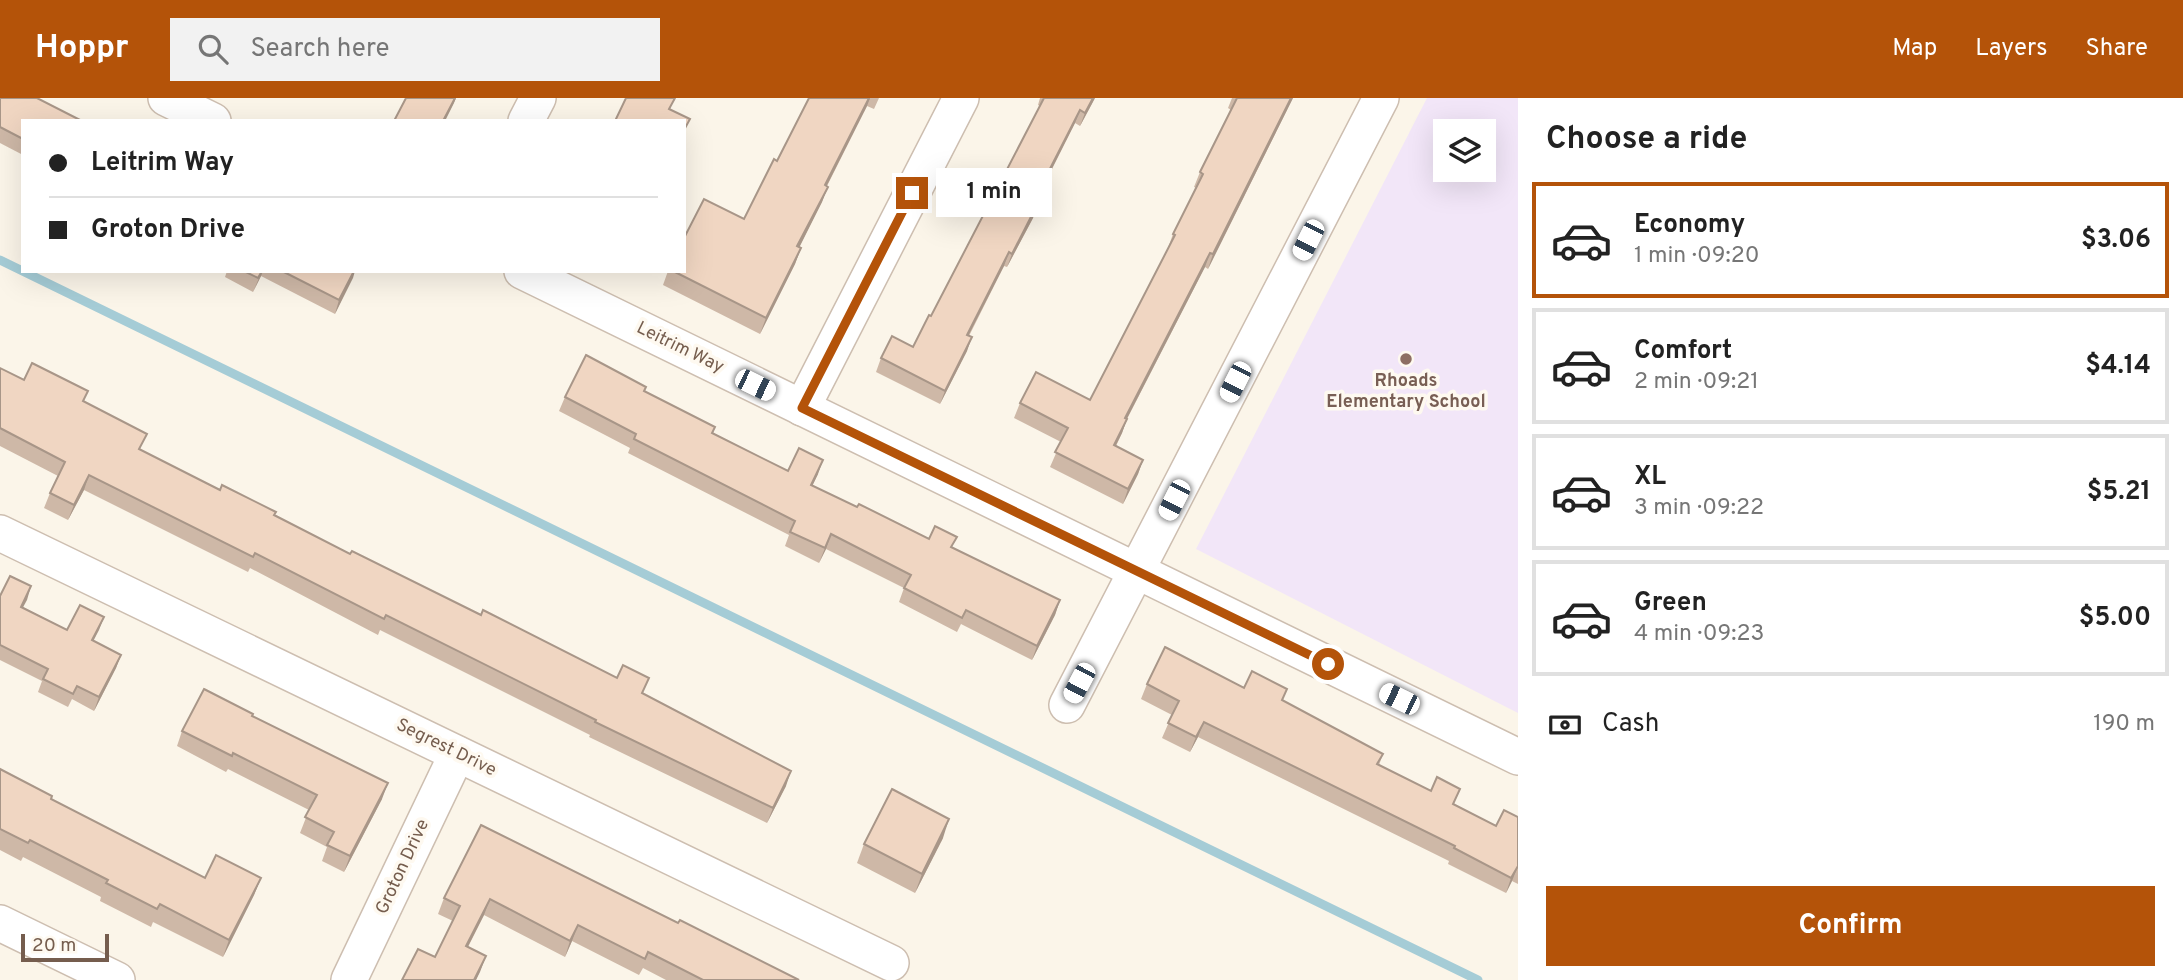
<!DOCTYPE html>
<html lang="en">
<head>
<meta charset="utf-8">
<style>
  :root { --surface:#fff; --page:#f2f2f2; --text:#222; --muted:#767676; --line:#e0e0e0; --accent:#b45309 }
  body { margin:0; font-family:Overpass,sans-serif; background:var(--page); color:var(--text); height:100vh; display:flex; flex-direction:column; font-size:26px; white-space:nowrap }
  * { box-sizing:border-box; margin:0 }
  p { font-size:23px; color:var(--muted) }
  .icon { flex:none; width:38px; height:38px; fill:none; stroke:currentColor; stroke-width:2; stroke-linecap:round; stroke-linejoin:round }
  .map { position:relative; flex:1; overflow:hidden }
  .sheet { display:flex; flex-direction:column; background:var(--surface); width:665px }
  .sheet>* { flex:none }
  .banner { position:absolute; left:21px; top:21px; width:665px; height:154px; border-radius:0px; box-shadow:0 7px 28px #0002; display:grid; align-content:center; height:154px; padding:0 28px; background:var(--surface) }
  .tools { position:absolute; left:1433px; top:21px; display:grid; gap:14px }
  .tools a { display:grid; place-items:center; width:63px; height:63px; border-radius:0px; background:var(--surface); box-shadow:0 7px 28px #0002; font-size:35px }
  .scale { position:absolute; left:21px; bottom:18px; width:88px; box-sizing:border-box; padding-left:7px; border:4px solid #755d4e; border-top:0; font-size:19px; line-height:24px; white-space:nowrap; color:#755d4e; -webkit-text-stroke:5px #fef9f0; paint-order:stroke }
  .end { position:absolute; width:32px; height:32px; margin:-16px; border:9px solid #b45309; background:#fff; box-shadow:0 0 0 4px #fff }
  .from { border-radius:50% }
  .bubble { position:absolute; height:49px; border-radius:0px; background:var(--surface); box-shadow:0 7px 28px #0002; font-size:23px; font-weight:700; line-height:49px; text-align:center }
  .car { position:absolute; width:21px; height:42px; margin:-21px -10px; border-radius:9px; box-shadow:0 0 5px 2px #0007; background:linear-gradient(#fff 24%,#345 0 40%,#fff 0 76%,#345 0 86%,#fff 0) }
  .banner b { display:flex; align-items:center; gap:24px; height:66px; font-size:26px }
  .banner b+b { border-top:2px solid var(--line) }
  .banner i { width:18px; height:18px; background:var(--text) }
  ul { padding:0; list-style:none }
  li { display:flex; align-items:center; gap:21px; height:116px; margin:0 14px 10px; padding:0 14px; border:4px solid var(--line); border-radius:0px }
  li div { flex:1 }
  li b { display:block; font-size:26px }
  li em { font-style:normal; font-weight:700 }
  li.current { border-color:var(--accent) }
  li>.icon { width:63px; height:63px; stroke-width:1.5 }
  h2 { padding:0 28px; font-size:32px; line-height:84px }
  .pay { display:flex; align-items:center; gap:18px; height:77px; padding:0 28px; font-size:26px }
  .pay p { margin-inline-start:auto }
  .action { display:flex; gap:14px; margin-top:auto; padding:14px 28px }
  .action a { flex:1; height:80px; border-radius:0px; background:var(--accent); color:#fff; font-size:28px; font-weight:700; line-height:80px; text-align:center }
  header { display:flex; align-items:center; gap:42px; box-sizing:border-box; height:98px; padding:0 35px; background:var(--accent); color:#fff }
  header strong { font-size:33px }
  nav { display:flex; gap:38px; margin-inline-start:auto; font-size:24px }
  .search { width:490px; height:63px; background:var(--page); display:flex; align-items:center; gap:18px; box-sizing:border-box; padding:0 24px; border-radius:0px; color:var(--muted); font-size:26px }
  main { display:flex; flex:1; min-height:0 }
  .map>svg:first-child { display:block }
</style>
</head>
<body>
<header>
<strong>Hoppr</strong>
<div class="search"><svg class="icon" aria-label="search" viewBox="0 0 24 24"><circle cx="10" cy="10" r="6"/><path d="M15 15l6 6"/></svg>Search here</div>
<nav><a>Map</a><a>Layers</a><a>Share</a></nav>
</header>
<main>
<div class="map">
<svg width="1518" height="882" viewBox="0 0 1518 882">
  <rect width="100%" height="100%" fill="#fbf5e9"/>
  <path fill="#f2e6f8" fill-rule="evenodd" d="M 1427,0 L 1518,0 L 1518,615 L 1196,451 ZM 1446,33 L 1484,33 L 1484,72 L 1446,72 Z"/>
  <g fill="none" stroke-linecap="round" stroke-linejoin="round">
    <path stroke="#a5ccd6" stroke-width="9" d="M 0,162 L 1478,882"/>
    <g stroke="#cdbeb0" stroke-width="38">
      <g id="street">
        <path d="M 166,0 L 213,23"/>
        <path d="M 526,23 L 538,0"/>
        <path d="M 522,173 L 1518,659"/>
        <path d="M 802,310 L 961,0"/>
        <path d="M 0,435 L 891,865"/>
        <path d="M 1067,607 L 1381,0"/>
        <path d="M 0,825 L 117,882"/>
        <path d="M 349,882 L 457,656"/>
      </g>
    </g>
    <use href="#street" stroke="#fff" stroke-width="35"/>
  </g>
  <g fill="#ceb8a7">
    <path d="M 0,0 L 23,23 L 23,57 L 0,45 Z"/>
    <path d="M 809,0 L 879,0 L 874,11 L 867,8 L 827,88 L 822,104 L 799,149 L 801,150 L 795,166 L 760,236 L 663,187 L 668,173 L 684,173 L 744,121 L 777,63 Z"/>
    <path d="M 1040,0 L 1095,0 L 1080,28 L 1075,25 L 1035,105 L 1037,107 L 1033,120 L 1007,169 L 1004,168 L 969,238 L 967,253 L 940,306 L 876,274 L 881,260 L 913,249 L 931,218 L 1040,8 L 1038,7 Z"/>
    <path d="M 1232,0 L 1293,0 L 1208,171 L 1205,169 L 1127,321 L 1122,335 L 1116,348 L 1143,362 L 1138,376 L 1123,406 L 1050,369 L 1061,344 L 1014,320 L 1020,305 L 1090,302 L 1168,150 L 1173,136 L 1197,90 L 1194,89 L 1200,74 L 1231,12 L 1228,10 Z"/>
    <path d="M 227,173 L 355,173 L 335,216 L 261,178 L 253,194 L 225,179 Z"/>
    <path d="M 0,270 L 24,282 L 84,304 L 141,352 L 220,392 L 275,417 L 350,456 L 644,596 L 786,688 L 767,725 L 589,639 L 590,637 L 380,532 L 378,537 L 250,470 L 248,474 L 84,392 L 68,422 L 44,410 L 50,395 L 58,378 L 0,348 Z"/>
    <path d="M 644,293 L 715,329 L 713,335 L 788,373 L 818,376 L 812,388 L 857,409 L 929,441 L 953,450 L 1060,502 L 1055,517 L 1032,562 L 961,526 L 957,534 L 899,504 L 904,490 L 826,451 L 819,465 L 785,448 L 789,437 L 628,355 L 630,350 L 559,313 L 565,299 Z"/>
    <path d="M 31,488 L 23,509 L 67,532 L 104,519 L 93,543 L 121,557 L 116,570 L 94,613 L 72,601 L 68,609 L 38,594 L 42,583 L 0,562 L 0,498 Z"/>
    <path d="M 1147,586 L 1244,590 L 1283,603 L 1383,656 L 1379,667 L 1496,728 L 1518,719 L 1518,786 L 1512,783 L 1506,795 L 1448,766 L 1449,763 L 1198,639 L 1190,654 L 1162,640 L 1172,617 L 1141,601 Z"/>
    <path d="M 252,618 L 382,701 L 344,774 L 322,763 L 327,749 L 300,735 L 309,712 L 228,671 L 226,674 L 177,648 L 182,633 Z"/>
    <path d="M 0,671 L 51,701 L 205,780 L 261,780 L 254,797 L 223,859 L 153,824 L 151,829 L 100,803 L 101,799 L 23,759 L 21,763 L 0,752 Z"/>
    <path d="M 481,727 L 678,825 L 799,882 L 666,882 L 643,870 L 639,877 L 572,843 L 565,859 L 484,817 L 468,849 L 486,858 L 476,882 L 402,882 L 435,859 L 453,823 L 438,816 L 444,800 Z"/>
    <path d="M 943,740 L 915,795 L 857,765 L 864,746 Z"/>
  </g>
  <g fill="#a89688">
    <path d="M 455,0 L 456,0 L 454,5 L 445,23 L 443,23 Z"/>
    <path d="M 869,0 L 870,0 L 867,8 L 819,103 L 825,87 Z"/>
    <path d="M 1093,0 L 1095,0 L 1080,28 L 1085,15 Z"/>
    <path d="M 1291,0 L 1293,0 L 1208,171 L 1213,156 Z"/>
    <path d="M 1080,12 L 1075,25 L 1028,118 L 1033,104 Z"/>
    <path d="M 828,89 L 822,104 L 792,164 L 797,148 Z"/>
    <path d="M 1037,107 L 1033,120 L 1007,169 L 1012,156 Z"/>
    <path d="M 801,150 L 795,166 L 760,236 L 766,220 Z"/>
    <path d="M 1009,154 L 1004,168 L 962,250 L 967,237 Z"/>
    <path d="M 1210,155 L 1205,169 L 1120,334 L 1125,320 Z"/>
    <path d="M 262,173 L 263,173 L 261,178 L 253,194 Z"/>
    <path d="M 354,173 L 355,173 L 353,180 L 335,216 L 339,202 Z"/>
    <path d="M 972,239 L 967,253 L 940,306 L 945,293 Z"/>
    <path d="M 1127,321 L 1122,335 L 1109,361 L 1114,347 Z"/>
    <path d="M 823,362 L 818,376 L 806,401 L 811,387 Z"/>
    <path d="M 1143,362 L 1138,376 L 1123,406 L 1128,391 Z"/>
    <path d="M 89,377 L 84,392 L 68,422 L 74,407 Z"/>
    <path d="M 831,436 L 826,451 L 819,465 L 825,450 Z"/>
    <path d="M 31,488 L 27,502 L 16,522 L 21,509 Z"/>
    <path d="M 1060,502 L 1055,517 L 1032,562 L 1037,548 Z"/>
    <path d="M 104,519 L 99,532 L 87,555 L 92,542 Z"/>
    <path d="M 121,557 L 116,570 L 94,613 L 99,599 Z"/>
    <path d="M 1204,624 L 1198,639 L 1190,654 L 1196,639 Z"/>
    <path d="M 791,673 L 786,688 L 767,725 L 773,710 Z"/>
    <path d="M 388,685 L 382,701 L 344,774 L 350,758 Z"/>
    <path d="M 949,721 L 943,740 L 915,795 L 922,776 Z"/>
    <path d="M 1518,768 L 1512,783 L 1506,795 L 1511,780 Z"/>
    <path d="M 261,780 L 254,797 L 223,859 L 229,842 Z"/>
    <path d="M 490,801 L 484,817 L 460,864 L 466,848 Z"/>
    <path d="M 578,827 L 572,843 L 565,859 L 570,843 Z"/>
    <path d="M 486,858 L 480,874 L 476,882 L 474,882 Z"/>
  </g>
  <g fill="#f0d6c2" stroke="#a89688" stroke-width="2">
    <path d="M 0,0 L 37,0 L 82,23 L 23,23 L 23,41 L 0,29 Z"/>
    <path d="M 406,0 L 455,0 L 443,23 L 394,23 Z"/>
    <path d="M 626,0 L 675,0 L 669,11 L 690,21 L 684,32 L 684,23 L 615,23 Z"/>
    <path d="M 809,0 L 869,0 L 825,87 L 828,89 L 797,148 L 801,150 L 766,220 L 673,173 L 684,173 L 684,140 L 704,101 L 744,121 L 774,61 L 777,63 Z"/>
    <path d="M 1044,0 L 1093,0 L 1085,15 L 1080,12 L 1033,104 L 1037,107 L 1012,156 L 1009,154 L 967,237 L 972,239 L 945,293 L 881,260 L 892,238 L 913,249 L 929,217 L 931,218 Z"/>
    <path d="M 1237,0 L 1291,0 L 1213,156 L 1210,155 L 1125,320 L 1127,321 L 1114,347 L 1143,362 L 1128,391 L 1055,354 L 1068,330 L 1020,305 L 1036,274 L 1090,302 L 1175,137 L 1173,136 L 1203,76 L 1200,74 Z"/>
    <path d="M 244,173 L 262,173 L 258,180 Z"/>
    <path d="M 282,173 L 354,173 L 339,202 Z"/>
    <path d="M 586,257 L 646,289 L 644,293 L 715,329 L 712,335 L 788,373 L 799,350 L 823,362 L 811,387 L 857,409 L 859,406 L 929,441 L 935,428 L 957,439 L 951,449 L 1060,502 L 1037,548 L 966,512 L 962,520 L 904,490 L 911,477 L 831,436 L 825,450 L 790,434 L 795,423 L 634,341 L 636,336 L 565,299 Z"/>
    <path d="M 32,265 L 88,293 L 83,303 L 147,336 L 139,351 L 220,392 L 222,387 L 276,414 L 274,417 L 350,456 L 352,453 L 481,517 L 483,512 L 617,580 L 623,567 L 649,580 L 642,595 L 791,673 L 773,710 L 595,624 L 596,622 L 386,517 L 384,521 L 255,455 L 253,459 L 89,377 L 74,407 L 50,395 L 65,364 L 0,330 L 0,270 L 24,282 Z"/>
    <path d="M 10,478 L 31,488 L 21,509 L 67,532 L 80,507 L 104,519 L 92,542 L 121,557 L 99,599 L 77,588 L 73,596 L 43,581 L 48,571 L 0,547 L 0,498 Z"/>
    <path d="M 1165,549 L 1244,590 L 1252,573 L 1287,591 L 1282,602 L 1383,656 L 1377,666 L 1431,693 L 1437,679 L 1460,691 L 1453,706 L 1496,728 L 1504,712 L 1518,719 L 1518,768 L 1511,780 L 1454,750 L 1455,748 L 1204,624 L 1196,639 L 1168,625 L 1179,603 L 1147,586 Z"/>
    <path d="M 204,591 L 253,616 L 252,618 L 388,685 L 350,758 L 327,747 L 334,734 L 305,719 L 317,697 L 233,655 L 232,658 L 182,633 Z"/>
    <path d="M 0,671 L 52,698 L 51,701 L 205,780 L 216,757 L 261,780 L 229,842 L 160,806 L 157,811 L 106,785 L 108,782 L 30,742 L 28,745 L 0,731 Z"/>
    <path d="M 892,691 L 949,721 L 922,776 L 864,746 Z"/>
    <path d="M 481,727 L 678,825 L 680,822 L 799,882 L 703,882 L 648,854 L 645,861 L 578,827 L 570,843 L 490,801 L 466,848 L 486,858 L 474,882 L 402,882 L 418,851 L 435,859 L 460,808 L 444,800 Z"/>
  </g>
  <g fill="none" stroke-linecap="round" stroke-linejoin="round">
    <path stroke="#b45309" stroke-width="9" d="M 912,95 L 802,310 L 1328,566"/>
  </g>
  <circle fill="#8d6e63" stroke="#fef9f0" stroke-width="2.5" cx="1406" cy="261" r="7"/>
  <g text-anchor="middle" dominant-baseline="central" stroke-width="7" stroke-linejoin="round" paint-order="stroke">
    <g font-size="18" fill="#755d4e" stroke="#fef9f0">
      <text transform="translate(680 250) rotate(26)">Leitrim Way</text>
      <text transform="translate(446 650) rotate(26)">Segrest Drive</text>
      <text transform="translate(403 769) rotate(-65)">Groton Drive</text>
    </g>
    <g font-size="18" font-weight="bold" fill="#785e54" stroke="#fef9f0">
      <text x="1406" y="283">Rhoads<tspan x="1406" dy="21">Elementary School</tspan></text>
    </g>
  </g>
</svg>
<div class="tools">
<a><svg class="icon" aria-label="layers" viewBox="0 0 24 24"><path d="M12 4l9 5-9 5-9-5zM3 14l9 5 9-5"/></svg></a>
</div>
<div class="scale">20 m</div>
<i class="end from" style="left:1328px;top:566px"></i>
<i class="end" style="left:912px;top:95px"></i>
<div class="bubble" style="left:936px;top:70px;width:116px">1 min</div>
<i class="car" style="left:1308px;top:142px;rotate:207deg"></i>
<i class="car" style="left:1235px;top:284px;rotate:207deg"></i>
<i class="car" style="left:755px;top:287px;rotate:116deg"></i>
<i class="car" style="left:1174px;top:402px;rotate:207deg"></i>
<i class="car" style="left:1079px;top:585px;rotate:208deg"></i>
<i class="car" style="left:1399px;top:601px;rotate:296deg"></i>
<div class="banner">
<b><i class="from"></i>Leitrim Way</b>
<b><i></i>Groton Drive</b>
</div>
</div>
<section class="sheet">
<h2>Choose a ride</h2>
<ul>
<li class="current"><svg class="icon" aria-label="car" viewBox="0 0 24 24"><path d="M5 17H2v-5l4-1 3-4h7l3 4 3 1v5h-3M9 17h6M6 11h13"/><circle cx="7" cy="17" r="2"/><circle cx="17" cy="17" r="2"/></svg><div><b>Economy</b><p>1 min · 09:20</p></div><em>$3.06</em></li>
<li><svg class="icon" aria-label="car" viewBox="0 0 24 24"><path d="M5 17H2v-5l4-1 3-4h7l3 4 3 1v5h-3M9 17h6M6 11h13"/><circle cx="7" cy="17" r="2"/><circle cx="17" cy="17" r="2"/></svg><div><b>Comfort</b><p>2 min · 09:21</p></div><em>$4.14</em></li>
<li><svg class="icon" aria-label="car" viewBox="0 0 24 24"><path d="M5 17H2v-5l4-1 3-4h7l3 4 3 1v5h-3M9 17h6M6 11h13"/><circle cx="7" cy="17" r="2"/><circle cx="17" cy="17" r="2"/></svg><div><b>XL</b><p>3 min · 09:22</p></div><em>$5.21</em></li>
<li><svg class="icon" aria-label="car" viewBox="0 0 24 24"><path d="M5 17H2v-5l4-1 3-4h7l3 4 3 1v5h-3M9 17h6M6 11h13"/><circle cx="7" cy="17" r="2"/><circle cx="17" cy="17" r="2"/></svg><div><b>Green</b><p>4 min · 09:23</p></div><em>$5.00</em></li>
</ul>
<div class="pay"><svg class="icon" aria-label="cash" viewBox="0 0 24 24"><path d="M3 7h18v10H3z"/><circle cx="12" cy="12" r="2"/></svg>Cash<p>190 m</p></div>
<div class="action"><a>Confirm</a></div>
</section>
</main>
</body>
</html>
